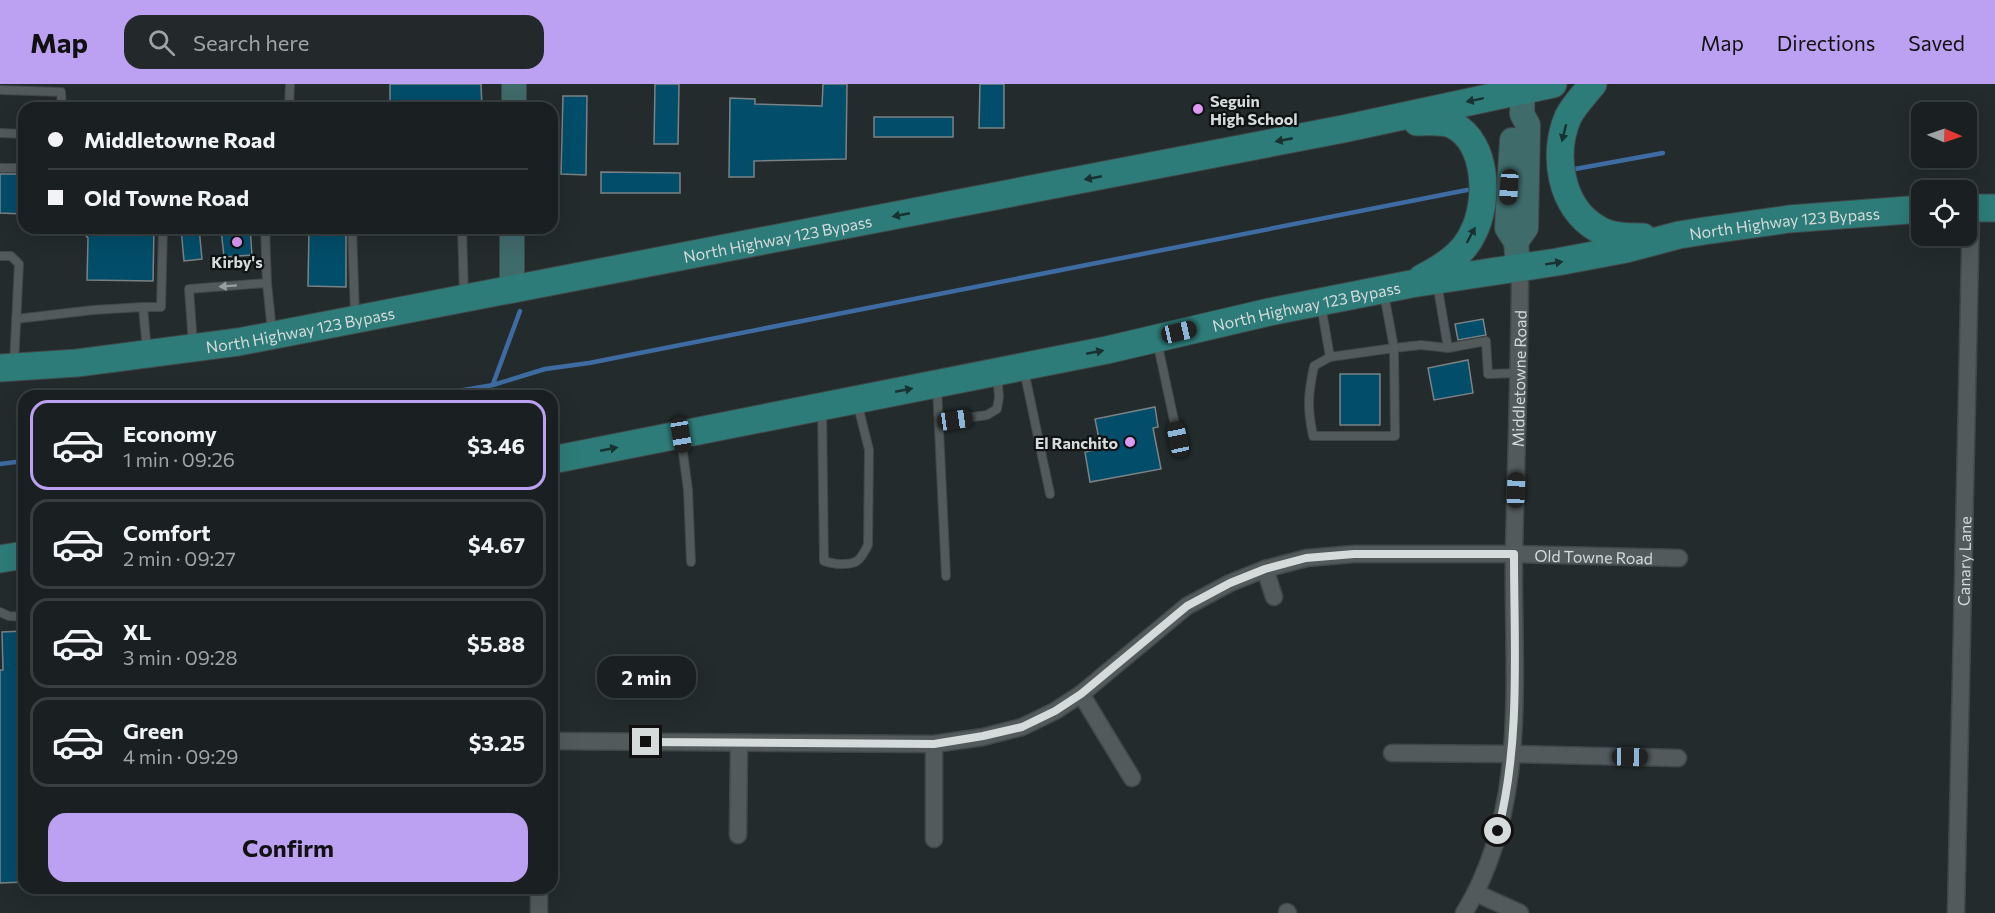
<!DOCTYPE html>
<html lang="en">
<head>
<meta charset="utf-8">
<style>
  :root { --surface:#1a2021; --page:#23282a; --text:#f1f3f6; --muted:#9fa3a5; --line:#383e3f; --accent:#bca0f2 }
  body { margin:0; font-family:Commissioner,sans-serif; background:var(--page); color:var(--text); height:100vh; display:flex; flex-direction:column; font-size:22px; white-space:nowrap }
  * { box-sizing:border-box; margin:0 }
  p { font-size:20px; color:var(--muted) }
  .icon { flex:none; width:33px; height:33px; fill:none; stroke:currentColor; stroke-width:2; stroke-linecap:round; stroke-linejoin:round }
  .map { position:relative; flex:1; overflow:hidden }
  .panel { position:absolute; left:18px; top:306px; width:540px; height:504px; display:flex; flex-direction:column; background:var(--surface); border-radius:18px; box-shadow:0 6px 24px #0002,0 0 0 2px var(--line) }
  .panel>* { flex:none }
  .hud { position:absolute; left:18px; top:18px; width:540px; height:132px; border-radius:18px; box-shadow:0 6px 24px #0002,0 0 0 2px var(--line); display:grid; align-content:center; height:132px; padding:0 30px; background:var(--surface) }
  .needle { width:39px; rotate:92deg }
  .fabs { position:absolute; left:1911px; top:18px; display:grid; gap:12px }
  .fabs a { display:grid; place-items:center; width:66px; height:66px; border-radius:12px; background:var(--surface); box-shadow:0 6px 24px #0002,0 0 0 2px var(--line); font-size:30px }
  .end { position:absolute; width:27px; height:27px; margin:-14px; border:8px solid #d5dadb; background:#111; box-shadow:0 0 0 3px #111 }
  .from { border-radius:50% }
  .bubble { position:absolute; height:42px; border-radius:18px; background:var(--surface); box-shadow:0 6px 24px #0002,0 0 0 2px var(--line); font-size:20px; font-weight:700; line-height:42px; text-align:center }
  .car { position:absolute; width:18px; height:36px; margin:-18px -9px; border-radius:8px; box-shadow:0 0 4px 2px #0007; background:linear-gradient(#222 24%,#8ab4d8 0 40%,#222 0 76%,#8ab4d8 0 86%,#222 0) }
  .hud b { display:flex; align-items:center; gap:21px; height:57px; font-size:22px }
  .hud b+b { border-top:2px solid var(--line) }
  .hud i { width:15px; height:15px; background:var(--text) }
  ul { padding:10px 0 0; list-style:none }
  li { display:flex; align-items:center; gap:18px; height:90px; margin:0 12px 9px; padding:0 18px; border:3px solid var(--line); border-radius:18px }
  li div { flex:1 }
  li b { display:block; font-size:22px }
  li em { font-style:normal; font-weight:700 }
  li.selected { border-color:var(--accent) }
  li>.icon { width:54px; height:54px; stroke-width:1.5 }
  .action { display:flex; gap:12px; margin-top:auto; padding:12px 30px }
  .action a { flex:1; height:69px; border-radius:18px; background:var(--accent); color:#111; font-size:24px; font-weight:700; line-height:69px; text-align:center }
  header { display:flex; align-items:center; gap:36px; box-sizing:border-box; height:84px; padding:0 30px; background:var(--accent); color:#111 }
  header strong { font-size:28px }
  nav { display:flex; gap:33px; margin-inline-start:auto; font-size:21px }
  .search { width:420px; height:54px; background:var(--page); display:flex; align-items:center; gap:15px; box-sizing:border-box; padding:0 21px; border-radius:18px; color:var(--muted); font-size:22px }
  .map>svg:first-child { display:block }
</style>
</head>
<body>
<header>
<strong>Map</strong>
<div class="search"><svg class="icon" aria-label="search" viewBox="0 0 24 24"><circle cx="10" cy="10" r="6"/><path d="M15 15l6 6"/></svg>Search here</div>
<nav><a>Map</a><a>Directions</a><a>Saved</a></nav>
</header>
<div class="map">
<svg width="1995" height="829" viewBox="0 0 1995 829">
  <rect width="100%" height="100%" fill="#232b2c"/>
  <g fill="none" stroke-linecap="round" stroke-linejoin="round">
    <g stroke="#3e6ca2" stroke-width="4.5">
      <path d="M 1575,85 L 1663,69"/>
      <path d="M 493,300 L 520,227"/>
      <path d="M 429,312 L 493,301 L 545,285 L 589,279 L 1467,106"/>
      <path d="M 0,380 L 24,377"/>
    </g>
  </g>
  <g fill="#024d69" stroke="#7b8286" stroke-width="1.5">
    <path d="M 390,0 L 481,0 L 482,24 L 390,24 Z"/>
    <path d="M 655,0 L 679,0 L 678,60 L 654,60 Z"/>
    <path d="M 823,0 L 847,0 L 846,75 L 754,77 L 754,93 L 729,93 L 730,14 L 755,15 L 755,20 L 822,22 Z"/>
    <path d="M 980,0 L 1004,0 L 1004,44 L 979,44 Z"/>
    <path d="M 563,12 L 587,12 L 586,91 L 561,90 Z"/>
    <rect x="874" y="33" width="79" height="20"/>
    <path d="M 601,88 L 680,89 L 680,109 L 601,109 Z"/>
    <path d="M 0,90 L 24,90 L 24,130 L 0,129 Z"/>
    <path d="M 79,144 L 154,144 L 153,197 L 87,196 L 88,154 Z"/>
    <path d="M 181,144 L 199,144 L 202,175 L 184,177 Z"/>
    <path d="M 233,144 L 250,144 L 252,171 L 224,173 L 221,145 Z"/>
    <path d="M 309,144 L 346,144 L 346,203 L 308,202 Z"/>
    <path d="M 1483,235 L 1486,251 L 1458,256 L 1455,240 Z"/>
    <path d="M 1468,276 L 1473,309 L 1434,316 L 1428,284 Z"/>
    <rect x="1340" y="290" width="40" height="51"/>
    <path d="M 1155,323 L 1158,343 L 1153,344 L 1161,385 L 1090,398 L 1085,368 L 1101,365 L 1095,335 Z"/>
    <path d="M 24,547 L 24,798 L 0,799 L 0,586 L 3,586 L 2,548 Z"/>
  </g>
  <g fill="none" stroke-linecap="round" stroke-linejoin="round">
    <g stroke="#414748" stroke-width="10">
      <g id="lane">
        <path d="M 0,6 L 61,8 L 62,24"/>
        <path d="M 289,24 L 290,0"/>
        <path d="M 0,49 L 24,50"/>
        <path d="M 0,84 L 24,84"/>
        <path d="M 265,144 L 267,199 L 272,248"/>
        <path d="M 352,144 L 355,231"/>
        <path d="M 462,144 L 464,212"/>
        <path d="M 0,172 L 11,172 L 19,180 L 14,280"/>
        <path d="M 1437,199 L 1448,264"/>
        <path d="M 1384,210 L 1394,264 L 1421,261 L 1448,264 L 1486,257 L 1488,290 L 1519,289"/>
        <path d="M 1321,221 L 1330,273 L 1394,264 L 1395,352 L 1313,352 C 1307,323 1308,311 1314,282 L 1330,273"/>
        <path d="M 16,235 L 93,226 L 143,223"/>
        <path d="M 1157,257 L 1178,355"/>
        <path d="M 193,261 L 189,205 L 267,199"/>
        <path d="M 147,267 L 143,223 L 161,223 L 163,144"/>
        <path d="M 1024,286 L 1050,410"/>
        <path d="M 937,303 L 946,492"/>
        <path d="M 822,326 L 824,477 C 829,479 833,479 838,480 C 857,481 860,477 868,461 L 869,366 L 857,318"/>
        <path d="M 939,338 L 987,331 L 997,325 L 999,313 L 997,291"/>
        <path d="M 681,354 L 688,406 L 691,478"/>
        <path d="M 0,528 L 9,532 L 24,533"/>
      </g>
    </g>
    <g stroke="#414748" stroke-width="19">
      <g id="street">
        <path d="M 1265,485 L 1274,513"/>
        <path d="M 1081,610 L 1132,694"/>
        <path id="s1" d="M 552,657 L 934,660 L 983,653 L 1022,643 L 1055,627 L 1081,610 L 1187,522 L 1230,499 L 1265,485 L 1307,474 L 1354,470 L 1514,470 L 1679,474"/>
        <path d="M 934,660 L 934,755"/>
        <path d="M 1392,669 L 1512,670 L 1678,674"/>
        <path d="M 738,751 L 739,659"/>
        <path d="M 1476,809 L 1520,829"/>
        <path d="M 1287,828 L 1288,829"/>
        <path d="M 539,829 L 539,804"/>
        <path id="s2" d="M 1464,829 C 1530,722 1512,589 1514,469 C 1516,379 1519,290 1520,200 L 1517,184"/>
        <path id="s3" d="M 1956,829 L 1971,124"/>
      </g>
    </g>
    <g stroke="#414748" stroke-width="26">
      <g id="secondary">
        <path d="M 514,24 L 514,0"/>
        <path d="M 1512,56 L 1507,144 L 1516,158 L 1517,171"/>
        <path d="M 1516,158 L 1526,144 L 1528,41 L 1522,30 L 1523,0"/>
        <path d="M 512,205 L 512,144"/>
      </g>
    </g>
    <g stroke="#414748" stroke-width="29">
      <g id="primary">
        <path d="M 1593,0 C 1585,10 1574,21 1568,33 C 1552,70 1560,124 1598,145 C 1611,153 1628,153 1643,153"/>
        <path d="M 1417,38 C 1428,38 1443,36 1453,41 C 1488,59 1489,118 1473,149 C 1463,171 1443,183 1422,194"/>
        <path d="M 1966,124 L 1995,124"/>
        <path id="s4" d="M 0,284 L 77,279 L 238,258 L 1343,45 L 1553,0"/>
        <path id="s5" d="M 552,376 L 1107,266 L 1269,228 L 1411,200 L 1557,178 L 1626,165 L 1679,151 L 1704,147 L 1789,135 L 1922,125"/>
        <path d="M 0,475 L 24,471"/>
      </g>
    </g>
    <use href="#lane" stroke="#525a5c" stroke-width="8"/>
    <use href="#street" stroke="#525a5c" stroke-width="16"/>
    <use href="#secondary" stroke="#406b6b" stroke-width="24"/>
    <use href="#primary" stroke="#2e7c79" stroke-width="27"/>
  </g>
  <defs><path id="oneway-solid" d="M-6-.8H1V-3.2L6.5 0L1 3.2V.8H-6Z" transform="scale(1.5)"/></defs>
  <g fill="#183232">
    <use href="#oneway-solid" transform="translate(1475 16) rotate(168)"/>
    <use href="#oneway-solid" transform="translate(1564 49) rotate(104)"/>
    <use href="#oneway-solid" transform="translate(1284 56) rotate(169)"/>
    <use href="#oneway-solid" transform="translate(1093 94) rotate(169)"/>
    <use href="#oneway-solid" transform="translate(901 131) rotate(169)"/>
    <use href="#oneway-solid" transform="translate(1471 151) rotate(-62)"/>
    <use href="#oneway-solid" transform="translate(1554 179) rotate(-9)"/>
    <use href="#oneway-solid" transform="translate(1095 268) rotate(-11)"/>
    <use href="#oneway-solid" transform="translate(904 306) rotate(-11)"/>
    <use href="#oneway-solid" transform="translate(609 365) rotate(-11)"/>
  </g>
  <use fill="#9aa0a2" href="#oneway-solid" transform="translate(228 202) rotate(176)"/>
  <g fill="none" stroke-linecap="round" stroke-linejoin="round">
    <path stroke="#d5dadb" stroke-width="8" d="M 646,658 L 934,660 L 983,652 L 1022,643 L 1055,627 L 1081,610 L 1187,522 L 1230,499 L 1265,485 L 1306,474 L 1354,470 L 1514,470 C 1514,563 1521,657 1498,747"/>
  </g>
  <g fill="#dd99f3" stroke="#0f1213" stroke-width="2">
    <circle cx="1198" cy="25" r="6"/>
    <circle cx="237" cy="158" r="6"/>
    <circle cx="1130" cy="358" r="6"/>
  </g>
  <g text-anchor="middle" dominant-baseline="central" stroke-width="4.5" stroke-linejoin="round" paint-order="stroke">
    <g font-size="16" font-weight="bold" fill="#d5dadb" stroke="#0f1213" text-anchor="start">
      <text x="1210" y="16">Seguin<tspan x="1210" dy="18">High School</tspan></text>
      <text x="237" y="177" text-anchor="middle">Kirby's</text>
      <text x="1118" y="358" text-anchor="end">El Ranchito</text>
    </g>
    <g font-size="16" fill="#d5dadb" stroke="#0f1213">
      <text stroke="none"><textPath href="#s5" startOffset="1256">North Highway 123 Bypass</textPath></text>
      <text stroke="none"><textPath href="#s4" startOffset="789">North Highway 123 Bypass</textPath></text>
      <text stroke="none"><textPath href="#s5" startOffset="770">North Highway 123 Bypass</textPath></text>
      <text stroke="none"><textPath href="#s4" startOffset="303">North Highway 123 Bypass</textPath></text>
      <text stroke="none"><textPath href="#s2" startOffset="543">Middletowne Road</textPath></text>
      <text stroke="none"><textPath href="#s1" startOffset="1094">Old Towne Road</textPath></text>
      <text stroke="none"><textPath href="#s3" startOffset="352">Canary Lane</textPath></text>
    </g>
  </g>
</svg>
<div class="fabs">
<a><svg class="needle" viewBox="-14 -14 28 28"><path d="M0-13l5 13h-10z" fill="#e53935"/><path d="M0 13l5-13h-10z" fill="#9fa3a5"/></svg></a>
<a><svg class="icon" aria-label="locate" viewBox="0 0 24 24"><circle cx="12" cy="12" r="6"/><path d="M12 2v4M12 18v4M2 12h4M18 12h4"/></svg></a>
</div>
<i class="end from" style="left:1498px;top:747px"></i>
<i class="end" style="left:646px;top:658px"></i>
<div class="bubble" style="left:597px;top:572px;width:99px">2 min</div>
<i class="car" style="left:1509px;top:103px;rotate:184deg"></i>
<i class="car" style="left:1179px;top:248px;rotate:77deg"></i>
<i class="car" style="left:955px;top:336px;rotate:82deg"></i>
<i class="car" style="left:681px;top:351px;rotate:171deg"></i>
<i class="car" style="left:1178px;top:355px;rotate:348deg"></i>
<i class="car" style="left:1516px;top:406px;rotate:2deg"></i>
<i class="car" style="left:1630px;top:673px;rotate:91deg"></i>
<div class="hud">
<b><i class="from"></i>Middletowne Road</b>
<b><i></i>Old Towne Road</b>
</div>
<section class="panel">
<ul>
<li class="selected"><svg class="icon" aria-label="car" viewBox="0 0 24 24"><path d="M5 17H2v-5l4-1 3-4h7l3 4 3 1v5h-3M9 17h6M6 11h13"/><circle cx="7" cy="17" r="2"/><circle cx="17" cy="17" r="2"/></svg><div><b>Economy</b><p>1 min · 09:26</p></div><em>$3.46</em></li>
<li><svg class="icon" aria-label="car" viewBox="0 0 24 24"><path d="M5 17H2v-5l4-1 3-4h7l3 4 3 1v5h-3M9 17h6M6 11h13"/><circle cx="7" cy="17" r="2"/><circle cx="17" cy="17" r="2"/></svg><div><b>Comfort</b><p>2 min · 09:27</p></div><em>$4.67</em></li>
<li><svg class="icon" aria-label="car" viewBox="0 0 24 24"><path d="M5 17H2v-5l4-1 3-4h7l3 4 3 1v5h-3M9 17h6M6 11h13"/><circle cx="7" cy="17" r="2"/><circle cx="17" cy="17" r="2"/></svg><div><b>XL</b><p>3 min · 09:28</p></div><em>$5.88</em></li>
<li><svg class="icon" aria-label="car" viewBox="0 0 24 24"><path d="M5 17H2v-5l4-1 3-4h7l3 4 3 1v5h-3M9 17h6M6 11h13"/><circle cx="7" cy="17" r="2"/><circle cx="17" cy="17" r="2"/></svg><div><b>Green</b><p>4 min · 09:29</p></div><em>$3.25</em></li>
</ul>
<div class="action"><a>Confirm</a></div>
</section>
</div>
</body>
</html>
